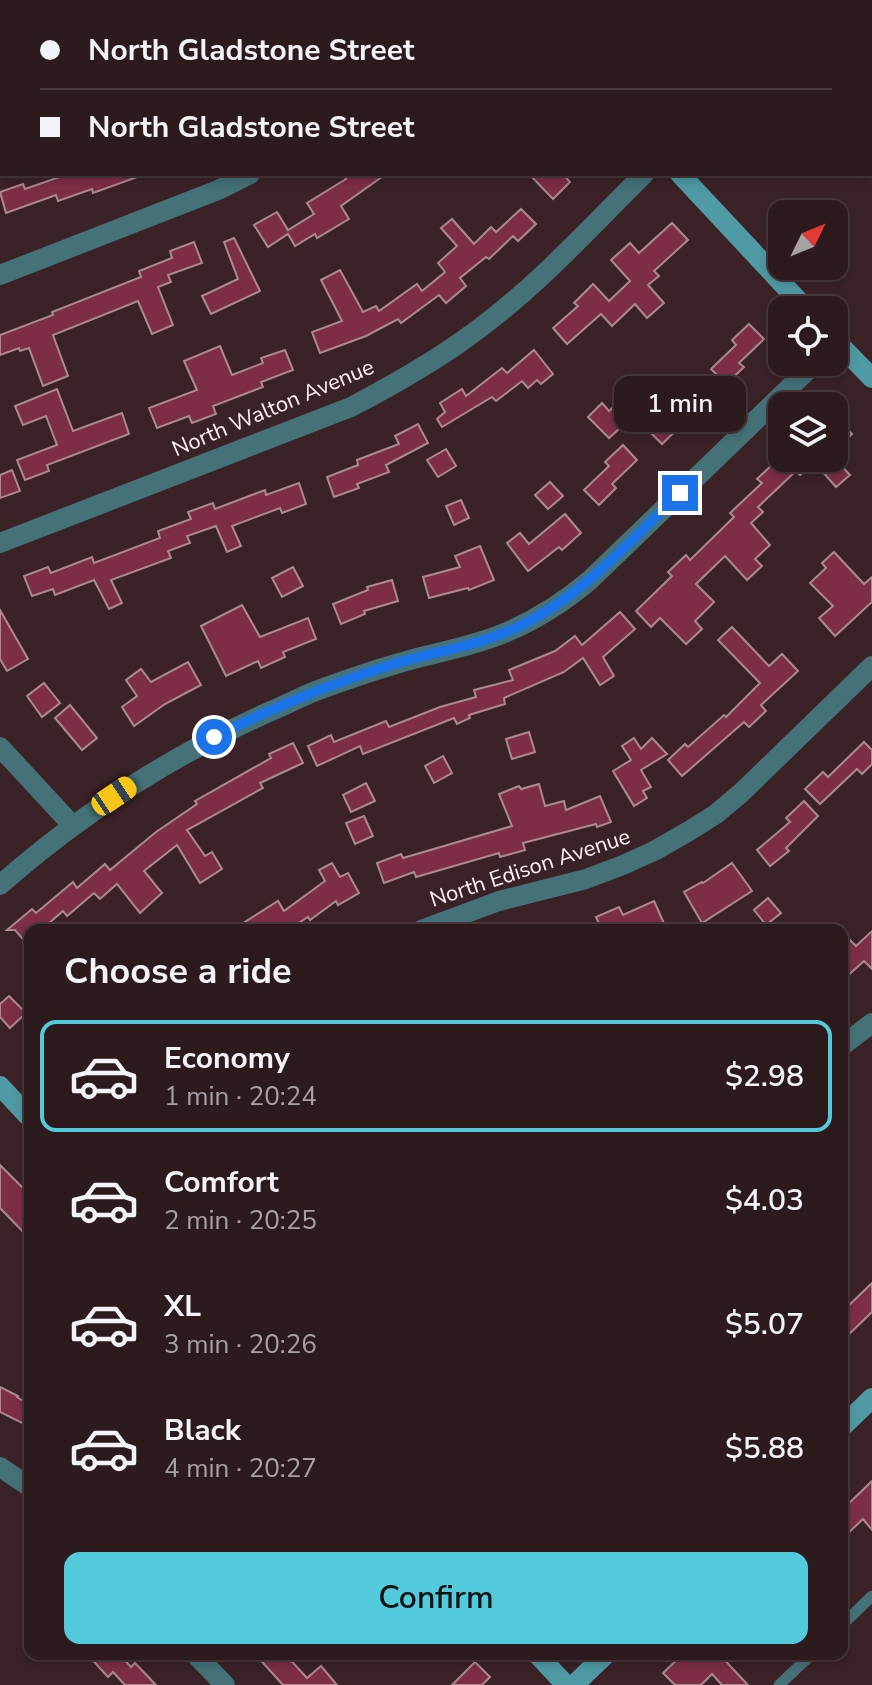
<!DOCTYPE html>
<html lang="en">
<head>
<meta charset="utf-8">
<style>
  :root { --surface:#2c1a1d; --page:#38272a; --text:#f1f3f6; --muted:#a6a1a4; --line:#48383b; --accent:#53cadc }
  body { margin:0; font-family:"Nunito Sans",sans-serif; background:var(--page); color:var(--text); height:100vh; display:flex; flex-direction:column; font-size:30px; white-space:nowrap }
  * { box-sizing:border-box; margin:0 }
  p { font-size:26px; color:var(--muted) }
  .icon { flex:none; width:44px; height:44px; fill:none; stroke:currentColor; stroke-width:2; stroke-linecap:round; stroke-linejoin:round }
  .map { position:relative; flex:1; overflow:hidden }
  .details { position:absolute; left:24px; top:924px; width:824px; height:736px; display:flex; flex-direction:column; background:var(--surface); border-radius:16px; box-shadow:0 4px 12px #0003,0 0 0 2px var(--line) }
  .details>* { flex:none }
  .top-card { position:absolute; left:0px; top:0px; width:872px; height:176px; box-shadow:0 4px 12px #0003,0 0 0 2px var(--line); display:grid; align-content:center; height:176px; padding:0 40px; background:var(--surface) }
  .needle { width:52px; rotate:47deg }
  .tools { position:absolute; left:768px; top:200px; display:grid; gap:16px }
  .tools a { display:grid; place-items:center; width:80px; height:80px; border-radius:16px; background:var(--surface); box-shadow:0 4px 12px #0003,0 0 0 2px var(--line); font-size:40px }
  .end { position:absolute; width:36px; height:36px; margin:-18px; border:10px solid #1a73e8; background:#fff; box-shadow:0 0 0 4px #fff }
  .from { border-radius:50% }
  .bubble { position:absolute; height:56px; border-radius:16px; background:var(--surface); box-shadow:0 4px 12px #0003,0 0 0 2px var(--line); font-size:26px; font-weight:600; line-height:56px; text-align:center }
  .car { position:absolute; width:24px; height:48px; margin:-24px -12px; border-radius:10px; box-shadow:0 0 6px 2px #0007; background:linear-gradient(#f5c518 24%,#345 0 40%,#f5c518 0 76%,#345 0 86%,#f5c518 0) }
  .top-card b { display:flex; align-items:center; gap:28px; height:76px; font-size:30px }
  .top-card b+b { border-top:2px solid var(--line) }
  .top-card i { width:20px; height:20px; background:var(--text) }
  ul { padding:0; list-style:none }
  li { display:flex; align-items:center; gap:24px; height:112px; margin:0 16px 12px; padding:0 24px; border:4px solid transparent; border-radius:16px }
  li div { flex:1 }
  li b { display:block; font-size:30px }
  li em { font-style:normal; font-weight:600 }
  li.on { border-color:var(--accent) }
  li>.icon { width:72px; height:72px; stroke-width:1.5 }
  h2 { padding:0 40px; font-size:36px; line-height:96px }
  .primary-button { display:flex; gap:16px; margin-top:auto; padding:16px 40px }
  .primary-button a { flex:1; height:92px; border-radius:16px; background:var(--accent); color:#111; font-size:32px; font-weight:600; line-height:92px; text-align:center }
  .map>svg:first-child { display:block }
</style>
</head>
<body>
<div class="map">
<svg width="872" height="1685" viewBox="0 0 872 1685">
  <rect width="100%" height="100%" fill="#3b2227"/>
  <g fill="#7e2e44" stroke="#a98a8f" stroke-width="2">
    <path d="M 68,174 L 140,174 L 140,176 L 93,193 L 92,189 L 58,201 L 56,195 L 6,213 L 0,192 L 23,184 L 25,189 Z"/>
    <path d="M 342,174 L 386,174 L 341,206 L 349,219 L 317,238 L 315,234 L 295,246 L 288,234 L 268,247 L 254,225 L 277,212 L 288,230 L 314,214 L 307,203 L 346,179 Z"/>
    <path d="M 529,174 L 563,174 L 570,182 L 553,199 Z"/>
    <path d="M 521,209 L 536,224 L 518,241 L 513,236 L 489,259 L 486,257 L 460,278 L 466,286 L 446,303 L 439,295 L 401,323 L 398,319 L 366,336 L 320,353 L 312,332 L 342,321 L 321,280 L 340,270 L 363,312 L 376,306 L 379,311 L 417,284 L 422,291 L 445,272 L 438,263 L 457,246 L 441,228 L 452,219 L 474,244 L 491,227 L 496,232 Z"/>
    <path d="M 672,223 L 688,240 L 654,271 L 659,276 L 648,285 L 664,303 L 647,318 L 635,304 L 612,326 L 601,314 L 567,344 L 553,328 L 578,306 L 574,303 L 593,284 L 609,301 L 630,281 L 611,260 L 630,243 L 639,253 Z"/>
    <path d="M 234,238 L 260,291 L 211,314 L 202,296 L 238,279 L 224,242 Z"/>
    <path d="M 194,242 L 202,263 L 168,275 L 171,282 L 158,287 L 173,325 L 152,334 L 138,301 L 53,335 L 68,376 L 43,386 L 29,348 L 20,351 L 19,348 L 0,355 L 0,335 L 53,315 L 52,312 L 141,277 L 139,271 L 172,258 L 170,251 Z"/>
    <path d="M 749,324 L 764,339 L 739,363 L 744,367 L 726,384 L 711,369 L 736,345 L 732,340 Z"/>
    <path d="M 220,346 L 232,375 L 263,363 L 261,358 L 285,350 L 293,370 L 261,382 L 263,387 L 213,406 L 216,414 L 192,423 L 189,416 L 157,428 L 149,408 L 197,390 L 184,361 Z"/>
    <path d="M 534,350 L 553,374 L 541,384 L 537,380 L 528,388 L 522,381 L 496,401 L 492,397 L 442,427 L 437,419 L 445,412 L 440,403 L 462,389 L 466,396 L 502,368 L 507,373 Z"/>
    <path d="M 57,389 L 73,431 L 122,413 L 129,434 L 47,465 L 49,471 L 25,480 L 17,460 L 57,445 L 46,416 L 23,425 L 15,406 Z"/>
    <path d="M 628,393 L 642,408 L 609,438 L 588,417 L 602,403 L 609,411 Z"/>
    <path d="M 695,393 L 710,408 L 692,425 L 687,420 L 662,444 L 647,429 L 665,412 L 670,417 Z"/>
    <path d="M 834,415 L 852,434 L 834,452 Z"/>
    <path d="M 418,424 L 428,443 L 386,465 L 389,472 L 357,484 L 359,488 L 334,497 L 327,477 L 358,465 L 357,460 L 399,444 L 395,436 Z"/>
    <path d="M 623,445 L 637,460 L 612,484 L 616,488 L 599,505 L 584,490 L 609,466 L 605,462 Z"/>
    <path d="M 446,449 L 456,466 L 438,477 L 427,460 Z"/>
    <path d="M 783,458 L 834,458 L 850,475 L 836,487 L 814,462 L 800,475 L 796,471 L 758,507 L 763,512 L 751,523 L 770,545 L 755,559 L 762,566 L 747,580 L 725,556 L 696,584 L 714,602 L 695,621 L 702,629 L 686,644 L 660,618 L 651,627 L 636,611 L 672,576 L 668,572 L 686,555 L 690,560 L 734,517 L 730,513 L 762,483 L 757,479 L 775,462 L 779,466 L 785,460 Z"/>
    <path d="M 12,470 L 20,491 L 0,498 L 0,475 Z"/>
    <path d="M 550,482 L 563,496 L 548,509 L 535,495 Z"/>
    <path d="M 299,483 L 306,504 L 282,513 L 280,508 L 232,526 L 241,546 L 227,552 L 216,526 L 187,536 L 190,543 L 168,551 L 171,558 L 111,580 L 122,603 L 109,609 L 94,580 L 55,595 L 53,589 L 32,596 L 24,576 L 48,567 L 51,573 L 92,557 L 94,563 L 160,538 L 158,531 L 191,519 L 188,512 L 213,503 L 215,509 L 265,490 L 266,495 Z"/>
    <path d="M 461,500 L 469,518 L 454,525 L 446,506 Z"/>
    <path d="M 565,514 L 581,533 L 562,550 L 559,547 L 528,571 L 507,543 L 520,533 L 529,544 Z"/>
    <path d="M 480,546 L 494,580 L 469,590 L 468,588 L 429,598 L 423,577 L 460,567 L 455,556 Z"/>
    <path d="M 834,552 L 864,584 L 872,577 L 872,602 L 835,636 L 819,618 L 833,606 L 810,583 L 826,568 L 822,563 Z"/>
    <path d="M 293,567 L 303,586 L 282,597 L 272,578 Z"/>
    <path d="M 392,580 L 398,601 L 364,611 L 365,614 L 341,624 L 333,604 L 368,590 L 367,587 Z"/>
    <path d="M 242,605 L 260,637 L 308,618 L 316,639 L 283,652 L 285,657 L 261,668 L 258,661 L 226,676 L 201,626 Z"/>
    <path d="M 0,610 L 28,659 L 7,671 L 0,659 Z"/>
    <path d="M 620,612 L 635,629 L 603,657 L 614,676 L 600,685 L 583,658 L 564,672 L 504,698 L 505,704 L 469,715 L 470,718 L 457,724 L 454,718 L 363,754 L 360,746 L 317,766 L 308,746 L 331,735 L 334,742 L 386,721 L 389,727 L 440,707 L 476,697 L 474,690 L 513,680 L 509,670 L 555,651 L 575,636 L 582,645 Z"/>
    <path d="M 732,627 L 769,666 L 782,654 L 798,671 L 761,705 L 766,711 L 749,727 L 744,722 L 682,776 L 668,760 L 685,744 L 688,747 L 724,715 L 726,717 L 760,683 L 718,640 Z"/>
    <path d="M 188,662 L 201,685 L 165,704 L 134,726 L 122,707 L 137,696 L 126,680 L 141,669 L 151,682 Z"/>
    <path d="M 44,683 L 60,703 L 42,717 L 27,696 Z"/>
    <path d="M 70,705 L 97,738 L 82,750 L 55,718 Z"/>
    <path d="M 529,732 L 535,752 L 512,759 L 506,739 Z"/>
    <path d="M 634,738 L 641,749 L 652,738 L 667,754 L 641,770 L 651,787 L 643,791 L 647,798 L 634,806 L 613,771 L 631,760 L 622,746 Z"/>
    <path d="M 864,742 L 872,750 L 872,764 L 862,774 L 857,769 L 820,804 L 805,789 L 823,772 L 828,777 Z"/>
    <path d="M 293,743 L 303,763 L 260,783 L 263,788 L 187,830 L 205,856 L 212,852 L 222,869 L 200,883 L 177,845 L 144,871 L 162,893 L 140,913 L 117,884 L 100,899 L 94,893 L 67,916 L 63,911 L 41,930 L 30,930 L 30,947 L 15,930 L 7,930 L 32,909 L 36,913 L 73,882 L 77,888 L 105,864 L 110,870 L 156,832 L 197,804 L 195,801 L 271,758 L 269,754 Z"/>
    <path d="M 443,756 L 452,773 L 434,783 L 425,766 Z"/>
    <path d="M 366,783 L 375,801 L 351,812 L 343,795 Z"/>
    <path d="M 539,784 L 545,806 L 564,801 L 566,810 L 600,796 L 611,822 L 597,827 L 596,824 L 523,843 L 525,850 L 500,857 L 499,853 L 416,877 L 414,872 L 384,883 L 377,863 L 401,854 L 403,858 L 512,826 L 499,794 L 519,786 L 521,789 Z"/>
    <path d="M 804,801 L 818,816 L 786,848 L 789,851 L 770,866 L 757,850 L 790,822 L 786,818 Z"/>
    <path d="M 364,816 L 373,836 L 355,844 L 346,823 Z"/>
    <path d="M 332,863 L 340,877 L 348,873 L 359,893 L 338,905 L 336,901 L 310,920 L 308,917 L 288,930 L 232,930 L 278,901 L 284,911 L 325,881 L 319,870 Z"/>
    <path d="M 732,863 L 752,891 L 702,923 L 684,892 L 702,882 L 703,883 Z"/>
    <path d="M 768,898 L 781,913 L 766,925 L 754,910 Z"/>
    <path d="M 654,901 L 667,930 L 592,930 L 600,926 L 596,917 L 619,907 L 623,915 Z"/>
    <path d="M 872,931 L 872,969 L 864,961 L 842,981 L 842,932 L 856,946 Z"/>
    <path d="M 9,996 L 26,1013 L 10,1028 L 0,1017 L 0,1004 Z"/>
    <path d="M 0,1165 L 30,1195 L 30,1239 L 0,1208 Z"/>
    <path d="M 872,1283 L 872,1312 L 842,1341 L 842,1312 Z"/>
    <path d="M 0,1387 L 18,1396 L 17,1397 L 30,1405 L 30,1427 L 0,1412 Z"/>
    <path d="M 872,1481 L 872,1530 L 863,1519 L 842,1539 L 842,1510 Z"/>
    <path d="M 87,1654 L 119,1654 L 131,1667 L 135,1663 L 156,1685 L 125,1685 L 113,1672 L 108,1677 Z"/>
    <path d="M 255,1654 L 285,1654 L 307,1678 L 321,1666 L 337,1685 L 283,1685 Z"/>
    <path d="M 683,1654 L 719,1654 L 748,1685 L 722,1685 L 712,1674 L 701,1685 L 675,1685 L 663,1673 Z"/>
    <path d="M 475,1662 L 490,1677 L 482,1685 L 452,1685 Z"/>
  </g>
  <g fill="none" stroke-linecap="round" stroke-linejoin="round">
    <g stroke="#457279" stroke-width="11">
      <path d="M 842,1625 L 872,1596"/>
      <path d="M 779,1685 L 812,1654"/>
    </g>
    <g stroke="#457279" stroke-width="20">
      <path d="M 16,2 L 21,0"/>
      <path d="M 457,2 L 459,0"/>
      <path d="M 0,8 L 2,7"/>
      <path d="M 0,275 L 218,190 L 250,174"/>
      <path d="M 0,543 L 351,407 C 389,387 427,366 462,341 C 530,294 586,232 644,174"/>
      <path d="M 0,747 L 73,826"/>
      <path d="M 0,885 C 83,812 170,756 271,711 C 288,704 304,695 321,689 C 346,680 371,671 396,664 C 431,653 468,648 502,634 C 534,621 564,602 590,580 L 816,362"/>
      <path d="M 421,930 L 499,901 L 586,879 L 623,865 L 654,851 L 689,831 L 716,814 L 741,793 L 872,666"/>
      <path d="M 842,1046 L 872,1023"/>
      <path d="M 0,1467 L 30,1487"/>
      <path d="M 195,1654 L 225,1685"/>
    </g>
    <g stroke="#4f9aa5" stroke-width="20">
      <path d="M 515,0 L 517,2"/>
      <path d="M 680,174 L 807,310"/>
      <path d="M 834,339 L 872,378"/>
      <path d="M 0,1086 L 30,1118"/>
      <path d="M 842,1427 L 872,1398"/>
      <path d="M 537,1654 L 566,1685"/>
      <path d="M 574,1685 L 606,1654"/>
    </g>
  </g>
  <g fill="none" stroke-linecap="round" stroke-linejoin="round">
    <path stroke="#1a73e8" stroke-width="10" d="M 214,737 C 272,708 332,683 394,664 C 437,651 482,645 522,625 C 584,594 631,540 680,493"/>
  </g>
  <g text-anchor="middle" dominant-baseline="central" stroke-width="6" stroke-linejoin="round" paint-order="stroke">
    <g font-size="22" fill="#fef0f2" stroke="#3b2227">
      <text transform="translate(273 408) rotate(-23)">North Walton Avenue</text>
      <text transform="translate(530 868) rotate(-18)">North Edison Avenue</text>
    </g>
  </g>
</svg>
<div class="tools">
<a><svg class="needle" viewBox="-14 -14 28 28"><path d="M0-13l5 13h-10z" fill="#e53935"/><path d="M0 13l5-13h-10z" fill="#a6a1a4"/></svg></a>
<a><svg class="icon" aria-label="locate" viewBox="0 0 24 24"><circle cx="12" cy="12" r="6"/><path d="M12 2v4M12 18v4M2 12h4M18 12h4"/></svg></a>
<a><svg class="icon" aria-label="layers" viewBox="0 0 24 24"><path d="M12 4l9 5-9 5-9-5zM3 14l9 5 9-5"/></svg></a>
</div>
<i class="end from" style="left:214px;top:737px"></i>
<i class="end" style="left:680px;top:493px"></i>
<div class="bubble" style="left:614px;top:376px;width:132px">1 min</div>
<i class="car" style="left:114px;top:796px;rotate:56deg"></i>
<div class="top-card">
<b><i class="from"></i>North Gladstone Street</b>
<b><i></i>North Gladstone Street</b>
</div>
<section class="details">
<h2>Choose a ride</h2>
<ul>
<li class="on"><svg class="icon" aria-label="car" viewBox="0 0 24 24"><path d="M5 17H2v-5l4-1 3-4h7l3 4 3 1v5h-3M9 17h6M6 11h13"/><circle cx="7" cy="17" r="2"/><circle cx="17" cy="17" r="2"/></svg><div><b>Economy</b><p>1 min · 20:24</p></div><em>$2.98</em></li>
<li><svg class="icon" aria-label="car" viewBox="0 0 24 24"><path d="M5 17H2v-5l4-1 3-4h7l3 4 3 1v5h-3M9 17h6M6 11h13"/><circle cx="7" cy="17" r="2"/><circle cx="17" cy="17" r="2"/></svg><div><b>Comfort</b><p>2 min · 20:25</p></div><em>$4.03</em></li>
<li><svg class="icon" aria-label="car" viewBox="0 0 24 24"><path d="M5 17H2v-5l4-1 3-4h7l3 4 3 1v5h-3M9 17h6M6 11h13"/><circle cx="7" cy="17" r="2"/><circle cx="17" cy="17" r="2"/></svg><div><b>XL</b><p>3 min · 20:26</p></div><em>$5.07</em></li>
<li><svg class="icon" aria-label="car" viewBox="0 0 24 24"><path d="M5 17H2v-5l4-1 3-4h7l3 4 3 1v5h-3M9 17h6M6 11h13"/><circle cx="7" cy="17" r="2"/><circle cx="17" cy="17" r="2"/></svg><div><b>Black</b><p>4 min · 20:27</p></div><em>$5.88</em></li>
</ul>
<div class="primary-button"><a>Confirm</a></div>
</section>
</div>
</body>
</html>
